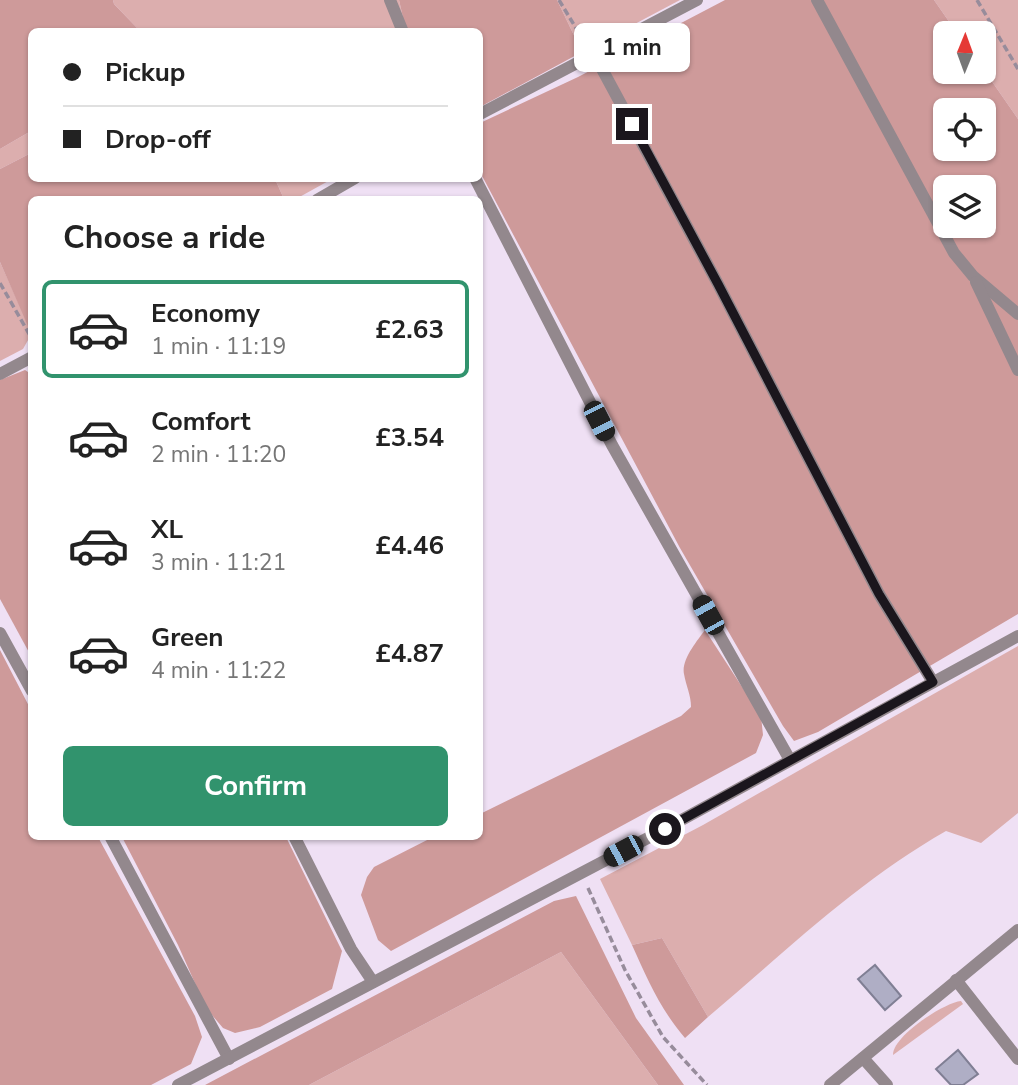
<!DOCTYPE html>
<html lang="en">
<head>
<meta charset="utf-8">
<style>
  :root { --surface:#fff; --page:#f6f6f6; --text:#222; --muted:#767676; --line:#e0e0e0; --accent:#31936d }
  body { margin:0; font-family:"Nunito Sans",sans-serif; background:var(--page); color:var(--text); height:100vh; display:flex; flex-direction:column; font-size:26px; white-space:nowrap }
  * { box-sizing:border-box; margin:0 }
  p { font-size:23px; color:var(--muted) }
  .icon { flex:none; width:38px; height:38px; fill:none; stroke:currentColor; stroke-width:2; stroke-linecap:round; stroke-linejoin:round }
  .map { position:relative; flex:1; overflow:hidden }
  .side { position:absolute; left:28px; top:196px; width:455px; height:644px; display:flex; flex-direction:column; background:var(--surface); border-radius:10px; box-shadow:0 2px 5px #0004 }
  .side>* { flex:none }
  .hud { position:absolute; left:28px; top:28px; width:455px; height:154px; border-radius:10px; box-shadow:0 2px 5px #0004; display:grid; align-content:center; height:154px; padding:0 35px; background:var(--surface) }
  .needle { width:46px; rotate:1deg }
  .tools { position:absolute; left:933px; top:21px; display:grid; gap:14px }
  .tools a { display:grid; place-items:center; width:63px; height:63px; border-radius:10px; background:var(--surface); box-shadow:0 2px 5px #0004; font-size:35px }
  .end { position:absolute; width:32px; height:32px; margin:-16px; border:9px solid #1b161d; background:#fff; box-shadow:0 0 0 4px #fff }
  .from { border-radius:50% }
  .bubble { position:absolute; height:49px; border-radius:10px; background:var(--surface); box-shadow:0 2px 5px #0004; font-size:23px; font-weight:700; line-height:49px; text-align:center }
  .car { position:absolute; width:21px; height:42px; margin:-21px -10px; border-radius:9px; box-shadow:0 0 5px 2px #0007; background:linear-gradient(#222 24%,#8ab4d8 0 40%,#222 0 76%,#8ab4d8 0 86%,#222 0) }
  .hud b { display:flex; align-items:center; gap:24px; height:66px; font-size:26px }
  .hud b+b { border-top:2px solid var(--line) }
  .hud i { width:18px; height:18px; background:var(--text) }
  ul { padding:0; list-style:none }
  li { display:flex; align-items:center; gap:21px; height:98px; margin:0 14px 10px; padding:0 21px; border:4px solid transparent; border-radius:10px }
  li div { flex:1 }
  li b { display:block; font-size:26px }
  li em { font-style:normal; font-weight:700 }
  li.active { border-color:var(--accent) }
  li>.icon { width:63px; height:63px; stroke-width:1.5 }
  h2 { padding:0 35px; font-size:32px; line-height:84px }
  .button { display:flex; gap:14px; margin-top:auto; padding:14px 35px }
  .button a { flex:1; height:80px; border-radius:10px; background:var(--accent); color:#fff; font-size:28px; font-weight:700; line-height:80px; text-align:center }
  .map>svg:first-child { display:block }
</style>
</head>
<body>
<div class="map">
<svg width="1018" height="1085" viewBox="0 0 1018 1085">
  <rect width="100%" height="100%" fill="#efe0f4"/>
  <g fill="#dcaeae">
    <path d="M 113,0 L 399,0 L 406,31 L 140,31 L 114,4 Z"/>
    <path d="M 557,0 L 680,0 L 582,52 Z"/>
    <path d="M 934,0 L 1018,0 L 1018,119 L 984,70 L 984,33 L 957,33 Z"/>
    <path d="M 31,131 L 31,153 L 0,169 L 0,149 Z"/>
    <path d="M 275,179 L 332,179 L 294,200 L 284,199 Z"/>
    <path d="M 0,262 L 32,333 L 23,349 L 0,361 Z"/>
    <path d="M 1018,646 L 1018,813 L 981,843 L 946,831 C 858,881 785,952 708,1017 L 662,938 L 632,945 L 600,879 L 703,825 Z"/>
    <path d="M 561,952 L 658,1085 L 309,1085 Z"/>
    <path d="M 961,1001 L 963,1004 L 893,1055 C 892,1037 943,1003 961,1001 Z"/>
  </g>
  <g fill="#ce9a9a" fill-rule="evenodd">
    <path d="M 0,0 L 113,0 L 114,4 L 140,31 L 32,32 L 31,131 L 0,149 Z"/>
    <path d="M 399,0 L 557,0 L 582,52 L 480,107 L 480,32 L 406,31 Z"/>
    <path d="M 725,0 L 934,0 L 957,33 L 945,33 L 945,72 L 984,70 L 1018,119 L 1018,614 L 818,732 L 794,741 L 783,726 L 680,548 L 480,172 L 480,123 L 578,77 ZM 945,110 L 984,110 L 984,149 L 945,149 ZM 945,187 L 984,187 L 984,226 L 945,226 Z"/>
    <path d="M 31,153 L 32,178 L 275,179 L 284,199 L 32,200 L 31,333 L 0,262 L 0,169 Z"/>
    <path d="M 25,370 L 31,374 L 31,656 L 0,599 L 0,380 Z"/>
    <path d="M 705,630 L 761,716 L 763,735 L 756,753 L 391,951 L 378,940 L 361,895 L 367,877 L 374,867 L 433,837 L 480,836 L 480,814 L 681,716 L 691,707 C 691,695 686,686 684,674 C 681,660 697,641 705,630 Z"/>
    <path d="M 0,650 L 31,710 L 32,836 L 98,837 L 195,1016 L 202,1037 L 191,1064 L 151,1085 L 0,1085 Z"/>
    <path d="M 122,837 L 286,837 L 342,951 L 332,989 L 260,1027 L 235,1033 L 223,1028 L 206,1008 L 178,945 Z"/>
    <path d="M 576,896 L 636,1018 L 684,1085 L 658,1085 L 561,952 L 309,1085 L 205,1085 L 554,901 Z"/>
    <path d="M 662,938 L 708,1017 L 685,1038 C 660,1009 647,978 632,945 Z"/>
  </g>
  <g fill="#afaec5" stroke="#807f94" stroke-width="2">
    <path d="M 875,965 L 901,996 L 885,1010 L 858,979 Z"/>
    <path d="M 958,1050 L 978,1074 L 963,1085 L 951,1085 L 936,1069 Z"/>
  </g>
  <g fill="none" stroke-linecap="round" stroke-linejoin="round">
    <g stroke="#978c9b" stroke-width="3.5" stroke-dasharray="7 3.5" stroke-linecap="butt">
      <path d="M 559,0 L 585,43"/>
      <path d="M 977,0 L 1018,69"/>
      <path d="M 0,283 L 32,339"/>
      <path d="M 588,888 L 625,970 L 663,1037 L 707,1085"/>
    </g>
    <g stroke="#93888d" stroke-width="12">
      <path d="M 390,0 L 403,32"/>
      <path d="M 817,0 L 954,253 L 973,276 L 1018,314"/>
      <path d="M 595,56 L 718,284 L 879,594 L 933,682"/>
      <path d="M 480,114 L 697,0"/>
      <path d="M 475,178 L 612,445 L 790,760"/>
      <path d="M 317,200 L 355,178"/>
      <path d="M 976,282 L 1018,370"/>
      <path d="M 0,374 L 32,357"/>
      <path d="M 0,633 L 32,691"/>
      <path d="M 110,836 L 229,1059"/>
      <path d="M 294,836 L 351,949 L 373,982"/>
      <path d="M 956,980 L 1018,1059"/>
      <path d="M 863,1058 L 887,1085"/>
      <path d="M 178,1085 L 665,829 L 1018,636"/>
      <path d="M 830,1085 L 1018,930"/>
    </g>
  </g>
  <g fill="none" stroke-linecap="round" stroke-linejoin="round">
    <path stroke="#1b161d" stroke-width="9" d="M 632,124 L 718,284 L 879,594 L 933,682 L 665,829"/>
  </g>
</svg>
<div class="tools">
<a><svg class="needle" viewBox="-14 -14 28 28"><path d="M0-13l5 13h-10z" fill="#e53935"/><path d="M0 13l5-13h-10z" fill="#767676"/></svg></a>
<a><svg class="icon" aria-label="locate" viewBox="0 0 24 24"><circle cx="12" cy="12" r="6"/><path d="M12 2v4M12 18v4M2 12h4M18 12h4"/></svg></a>
<a><svg class="icon" aria-label="layers" viewBox="0 0 24 24"><path d="M12 4l9 5-9 5-9-5zM3 14l9 5 9-5"/></svg></a>
</div>
<i class="end from" style="left:665px;top:829px"></i>
<i class="end" style="left:632px;top:124px"></i>
<div class="bubble" style="left:574px;top:23px;width:116px">1 min</div>
<i class="car" style="left:599px;top:421px;rotate:153deg"></i>
<i class="car" style="left:708px;top:615px;rotate:331deg"></i>
<i class="car" style="left:623px;top:851px;rotate:242deg"></i>
<div class="hud">
<b><i class="from"></i>Pickup</b>
<b><i></i>Drop-off</b>
</div>
<section class="side">
<h2>Choose a ride</h2>
<ul>
<li class="active"><svg class="icon" aria-label="car" viewBox="0 0 24 24"><path d="M5 17H2v-5l4-1 3-4h7l3 4 3 1v5h-3M9 17h6M6 11h13"/><circle cx="7" cy="17" r="2"/><circle cx="17" cy="17" r="2"/></svg><div><b>Economy</b><p>1 min · 11:19</p></div><em>£2.63</em></li>
<li><svg class="icon" aria-label="car" viewBox="0 0 24 24"><path d="M5 17H2v-5l4-1 3-4h7l3 4 3 1v5h-3M9 17h6M6 11h13"/><circle cx="7" cy="17" r="2"/><circle cx="17" cy="17" r="2"/></svg><div><b>Comfort</b><p>2 min · 11:20</p></div><em>£3.54</em></li>
<li><svg class="icon" aria-label="car" viewBox="0 0 24 24"><path d="M5 17H2v-5l4-1 3-4h7l3 4 3 1v5h-3M9 17h6M6 11h13"/><circle cx="7" cy="17" r="2"/><circle cx="17" cy="17" r="2"/></svg><div><b>XL</b><p>3 min · 11:21</p></div><em>£4.46</em></li>
<li><svg class="icon" aria-label="car" viewBox="0 0 24 24"><path d="M5 17H2v-5l4-1 3-4h7l3 4 3 1v5h-3M9 17h6M6 11h13"/><circle cx="7" cy="17" r="2"/><circle cx="17" cy="17" r="2"/></svg><div><b>Green</b><p>4 min · 11:22</p></div><em>£4.87</em></li>
</ul>
<div class="button"><a>Confirm</a></div>
</section>
</div>
</body>
</html>
